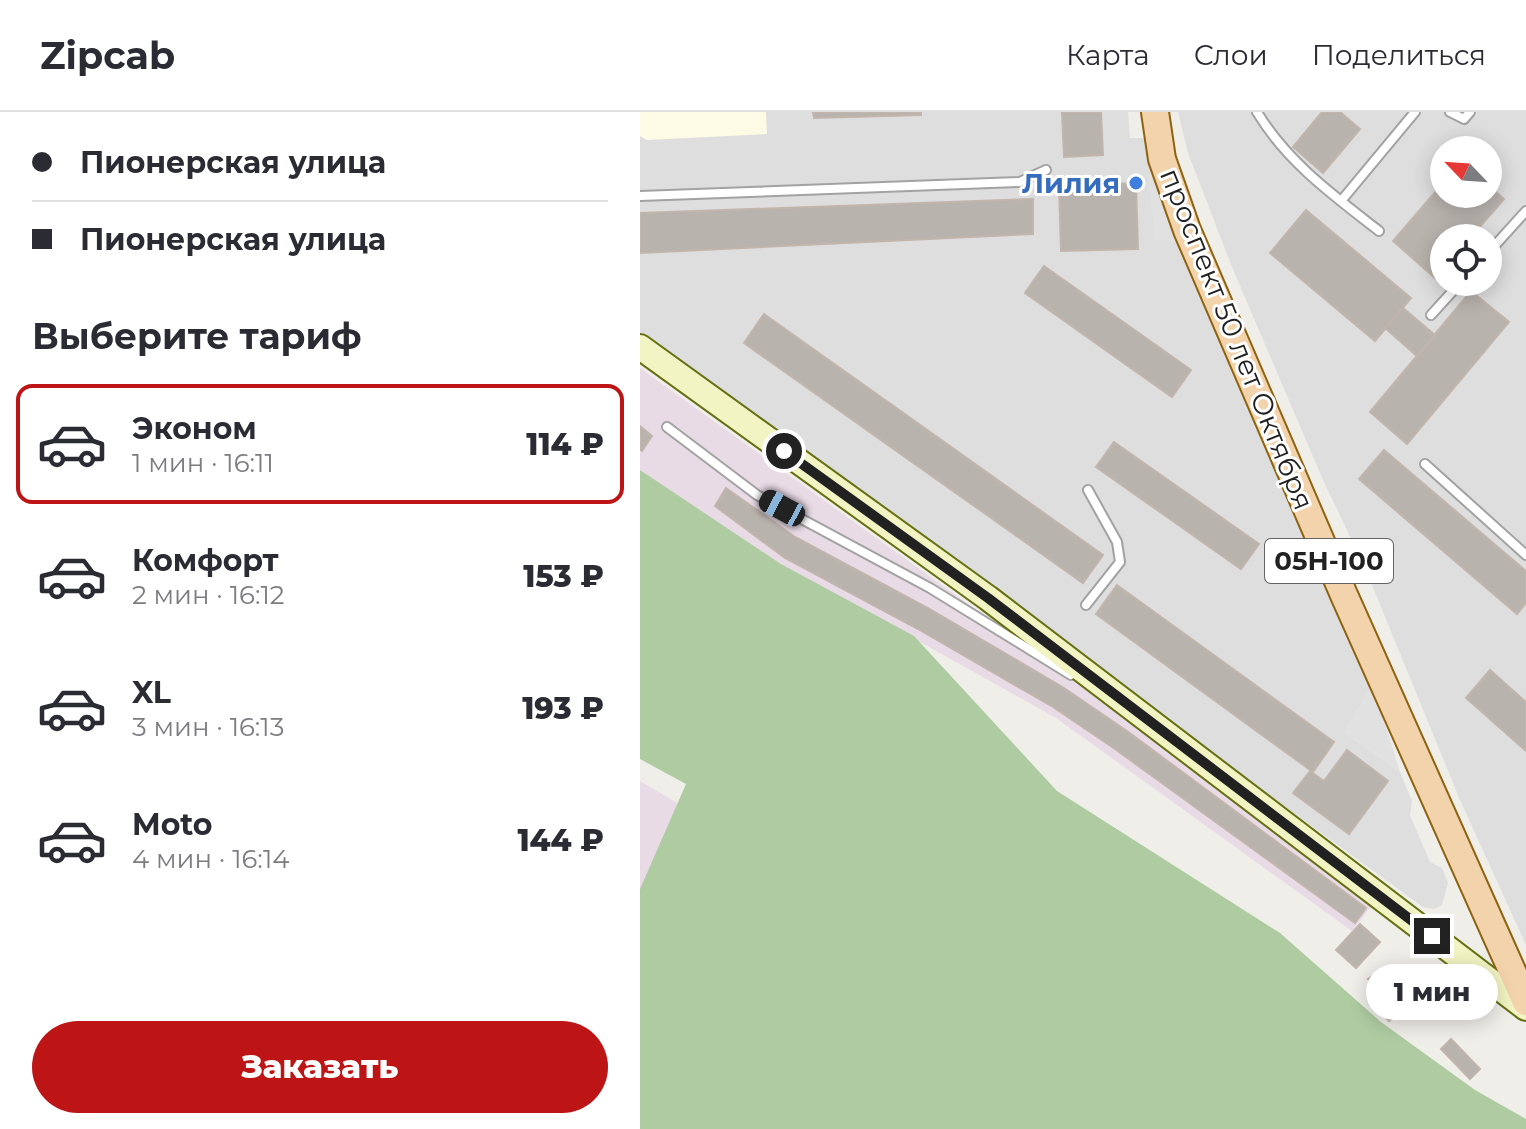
<!DOCTYPE html>
<html lang="ru">
<head>
<meta charset="utf-8">
<style>
  :root { --surface:#fff; --page:#f7f7f7; --text:#2b2b33; --muted:#7c7c81; --line:#e1e1e2; --accent:#bd1516 }
  body { margin:0; font-family:Montserrat,sans-serif; background:var(--page); color:var(--text); height:100vh; display:flex; flex-direction:column; font-size:30px; white-space:nowrap }
  * { box-sizing:border-box; margin:0 }
  p { font-size:26px; color:var(--muted) }
  .icon { flex:none; width:44px; height:44px; fill:none; stroke:currentColor; stroke-width:2; stroke-linecap:round; stroke-linejoin:round }
  .map { position:relative; flex:1; overflow:hidden }
  .sheet { display:flex; flex-direction:column; background:var(--surface); width:640px }
  .sheet>* { flex:none }
  .guide { display:grid; align-content:center; height:176px; padding:0 32px; background:var(--surface) }
  .needle { width:52px; rotate:295deg }
  .fabs { position:absolute; left:790px; top:24px; display:grid; gap:16px }
  .fabs a { display:grid; place-items:center; width:72px; height:72px; border-radius:50%; background:var(--surface); box-shadow:0 4px 20px #0003; font-size:40px }
  .end { position:absolute; width:36px; height:36px; margin:-18px; border:10px solid #212121; background:#fff; box-shadow:0 0 0 4px #fff }
  .from { border-radius:50% }
  .bubble { position:absolute; height:56px; border-radius:28px; background:var(--surface); box-shadow:0 4px 20px #0003; font-size:26px; font-weight:800; line-height:56px; text-align:center }
  .car { position:absolute; width:24px; height:48px; margin:-24px -12px; border-radius:10px; box-shadow:0 0 6px 2px #0007; background:linear-gradient(#222 24%,#8ab4d8 0 40%,#222 0 76%,#8ab4d8 0 86%,#222 0) }
  .guide b { display:flex; align-items:center; gap:28px; height:76px; font-size:30px }
  .guide b+b { border-top:2px solid var(--line) }
  .guide i { width:20px; height:20px; background:var(--text) }
  ul { padding:0; list-style:none }
  li { display:flex; align-items:center; gap:24px; height:120px; margin:0 16px 12px; padding:0 16px; border:4px solid transparent; border-radius:16px }
  li div { flex:1 }
  li b { display:block; font-size:30px }
  li em { font-style:normal; font-weight:800 }
  li.selected { border-color:var(--accent) }
  li>.icon { width:72px; height:72px; stroke-width:1.5 }
  h2 { padding:0 32px; font-size:36px; line-height:96px }
  .primary-button { display:flex; gap:16px; margin-top:auto; padding:16px 32px }
  .primary-button a { flex:1; height:92px; border-radius:48px; background:var(--accent); color:#fff; font-size:32px; font-weight:800; line-height:92px; text-align:center }
  header { display:flex; align-items:center; gap:48px; box-sizing:border-box; height:112px; padding:0 40px; background:var(--surface); border-bottom:2px solid var(--line) }
  header strong { font-size:38px }
  nav { display:flex; gap:44px; margin-inline-start:auto; font-size:28px }
  main { display:flex; flex:1; min-height:0 }
  .map>svg:first-child { display:block }
</style>
</head>
<body>
<header>
<strong>Zipcab</strong>
<nav><a>Карта</a><a>Слои</a><a>Поделиться</a></nav>
</header>
<main>
<section class="sheet">
<div class="guide">
<b><i class="from"></i>Пионерская улица</b>
<b><i></i>Пионерская улица</b>
</div>
<h2>Выберите тариф</h2>
<ul>
<li class="selected"><svg class="icon" aria-label="car" viewBox="0 0 24 24"><path d="M5 17H2v-5l4-1 3-4h7l3 4 3 1v5h-3M9 17h6M6 11h13"/><circle cx="7" cy="17" r="2"/><circle cx="17" cy="17" r="2"/></svg><div><b>Эконом</b><p>1 мин · 16:11</p></div><em>114 ₽</em></li>
<li><svg class="icon" aria-label="car" viewBox="0 0 24 24"><path d="M5 17H2v-5l4-1 3-4h7l3 4 3 1v5h-3M9 17h6M6 11h13"/><circle cx="7" cy="17" r="2"/><circle cx="17" cy="17" r="2"/></svg><div><b>Комфорт</b><p>2 мин · 16:12</p></div><em>153 ₽</em></li>
<li><svg class="icon" aria-label="car" viewBox="0 0 24 24"><path d="M5 17H2v-5l4-1 3-4h7l3 4 3 1v5h-3M9 17h6M6 11h13"/><circle cx="7" cy="17" r="2"/><circle cx="17" cy="17" r="2"/></svg><div><b>XL</b><p>3 мин · 16:13</p></div><em>193 ₽</em></li>
<li><svg class="icon" aria-label="car" viewBox="0 0 24 24"><path d="M5 17H2v-5l4-1 3-4h7l3 4 3 1v5h-3M9 17h6M6 11h13"/><circle cx="7" cy="17" r="2"/><circle cx="17" cy="17" r="2"/></svg><div><b>Moto</b><p>4 мин · 16:14</p></div><em>144 ₽</em></li>
</ul>
<div class="primary-button"><a>Заказать</a></div>
</section>
<div class="map">
<svg width="886" height="1017" viewBox="0 0 886 1017">
  <rect width="100%" height="100%" fill="#f0eee9"/>
  <g fill="#dfdede" fill-rule="evenodd">
    <path d="M 0,0 L 488,0 L 490,26 L 507,26 L 519,62 L 508,64 L 542,129 L 733,573 L 704,620 L 760,660 L 772,689 L 770,703 L 790,750 L 802,756 L 808,771 L 802,793 L 794,797 L 783,795 L 0,226 Z"/>
    <path d="M 538,0 L 886,0 L 886,833 L 820,688 L 725,456 L 683,368 L 592,155 L 548,41 ZM 804,38 L 848,38 L 848,82 L 804,82 ZM 804,126 L 848,126 L 848,170 L 804,170 Z"/>
  </g>
  <g fill="#e9dbe6">
    <path d="M 0,256 L 477,599 L 733,792 L 712,819 L 416,606 L 141,452 L 5,362 L 0,357 Z"/>
    <path d="M 0,669 L 44,695 L 0,786 Z"/>
  </g>
  <path fill="#fcfce6" d="M 0,0 L 126,0 L 127,22 L 7,28 L 0,24 Z"/>
  <path fill="#aecba2" d="M 0,358 L 141,452 L 274,524 L 417,679 L 640,821 L 741,910 L 835,978 L 886,1007 L 886,1017 L 0,1017 L 0,777 L 46,672 L 0,647 Z"/>
  <g fill="#e1e1e1">
    <path d="M 519,62 L 542,129 L 515,128 L 508,64 Z"/>
    <path d="M 733,573 L 760,660 L 704,620 Z"/>
  </g>
  <g fill="#b9b3ae" stroke="#c1b5ac" stroke-width="2">
    <path d="M 173,0 L 281,0 L 281,3 L 174,6 Z"/>
    <path d="M 422,0 L 461,0 L 463,43 L 424,45 Z"/>
    <path d="M 682,0 L 700,0 L 720,17 L 683,61 L 653,35 Z"/>
    <path d="M 804,70 L 804,82 L 848,82 L 848,73 L 864,87 L 830,126 L 804,126 L 804,155 L 795,166 L 753,129 Z"/>
    <path d="M 496,71 L 498,137 L 421,139 L 419,74 Z"/>
    <path d="M 393,87 L 393,122 L 0,141 L 0,101 Z"/>
    <path d="M 666,98 L 771,186 L 735,229 L 630,141 Z"/>
    <path d="M 404,154 L 551,258 L 532,285 L 385,181 Z"/>
    <path d="M 831,179 L 869,210 L 767,332 L 730,300 Z"/>
    <path d="M 763,196 L 795,223 L 777,244 L 745,216 Z"/>
    <path d="M 124,202 L 463,443 L 443,471 L 104,231 Z"/>
    <path d="M 0,314 L 12,324 L 2,339 L 0,337 Z"/>
    <path d="M 474,330 L 619,432 L 601,457 L 456,355 Z"/>
    <path d="M 744,338 L 886,459 L 886,491 L 877,502 L 719,367 Z"/>
    <path d="M 86,376 L 155,425 L 288,496 L 424,576 L 487,619 L 726,796 L 715,811 L 475,637 L 413,595 L 278,517 L 145,446 L 75,394 Z"/>
    <path d="M 477,473 L 694,630 L 673,660 L 456,502 Z"/>
    <path d="M 850,558 L 886,590 L 886,639 L 826,586 Z"/>
    <path d="M 707,638 L 748,669 L 709,722 L 653,681 L 670,659 L 684,669 Z"/>
    <path d="M 720,812 L 740,830 L 716,856 L 696,838 Z"/>
    <path d="M 737,861 L 752,880 L 744,887 L 728,867 Z"/>
    <path d="M 763,881 L 771,890 L 749,909 L 741,899 Z"/>
    <path d="M 811,927 L 840,957 L 830,967 L 801,937 Z"/>
  </g>
  <g fill="none" stroke-linecap="round" stroke-linejoin="round">
    <g stroke="#a2a2a2" stroke-width="12">
      <g id="lane">
        <path d="M 617,0 C 647,50 694,84 739,119"/>
        <path d="M 810,0 L 824,7 L 830,0"/>
        <path d="M 0,84 L 380,70 L 406,58"/>
        <path d="M 701,89 L 775,0"/>
        <path d="M 848,141 L 886,99"/>
        <path d="M 791,203 L 821,170"/>
        <path d="M 27,315 L 117,383 L 290,476 L 431,563"/>
        <path d="M 785,352 L 886,443"/>
        <path d="M 446,493 L 480,450 L 477,430 L 448,378"/>
      </g>
    </g>
    <g stroke="#656f11" stroke-width="28">
      <path id="secondary" d="M 0,235 L 348,486 L 886,896"/>
    </g>
    <g stroke="#8e6310" stroke-width="30">
      <path id="primary" d="M 515,0 L 522,47 L 547,118 L 704,483 L 886,890"/>
    </g>
    <use href="#lane" stroke="#fff" stroke-width="8"/>
    <use href="#secondary" stroke="#f2f4c3" stroke-width="24"/>
    <use href="#primary" stroke="#f3d3ab" stroke-width="26"/>
  </g>
  <g fill="none" stroke-linecap="round" stroke-linejoin="round">
    <path stroke="#212121" stroke-width="10" d="M 144,339 L 348,486 L 792,824"/>
  </g>
  <circle fill="#3f7fe0" stroke="#fff" stroke-width="3" cx="496" cy="71" r="8"/>
  <g text-anchor="middle" dominant-baseline="central" stroke-width="6" stroke-linejoin="round" paint-order="stroke">
    <rect fill="#fff" stroke="#646464" stroke-width="2" x="625" y="427" width="128" height="44" rx="6"/>
    <g font-size="26" font-weight="bold" fill="#212121">
      <text x="689" y="449">05Н-100</text>
    </g>
    <g font-size="28" font-weight="bold" fill="#366cbe" stroke="#fff" text-anchor="end">
      <text x="480" y="71">Лилия</text>
    </g>
    <g font-size="28" fill="#212121" stroke="#fff">
      <text transform="translate(597 227) rotate(68)">проспект 50 лет Октября</text>
    </g>
  </g>
</svg>
<div class="fabs">
<a><svg class="needle" viewBox="-14 -14 28 28"><path d="M0-13l5 13h-10z" fill="#e53935"/><path d="M0 13l5-13h-10z" fill="#7c7c81"/></svg></a>
<a><svg class="icon" aria-label="locate" viewBox="0 0 24 24"><circle cx="12" cy="12" r="6"/><path d="M12 2v4M12 18v4M2 12h4M18 12h4"/></svg></a>
</div>
<i class="end from" style="left:144px;top:339px"></i>
<i class="end" style="left:792px;top:824px"></i>
<div class="bubble" style="left:726px;top:852px;width:132px">1 мин</div>
<i class="car" style="left:142px;top:396px;rotate:298deg"></i>
</div>
</main>
</body>
</html>
